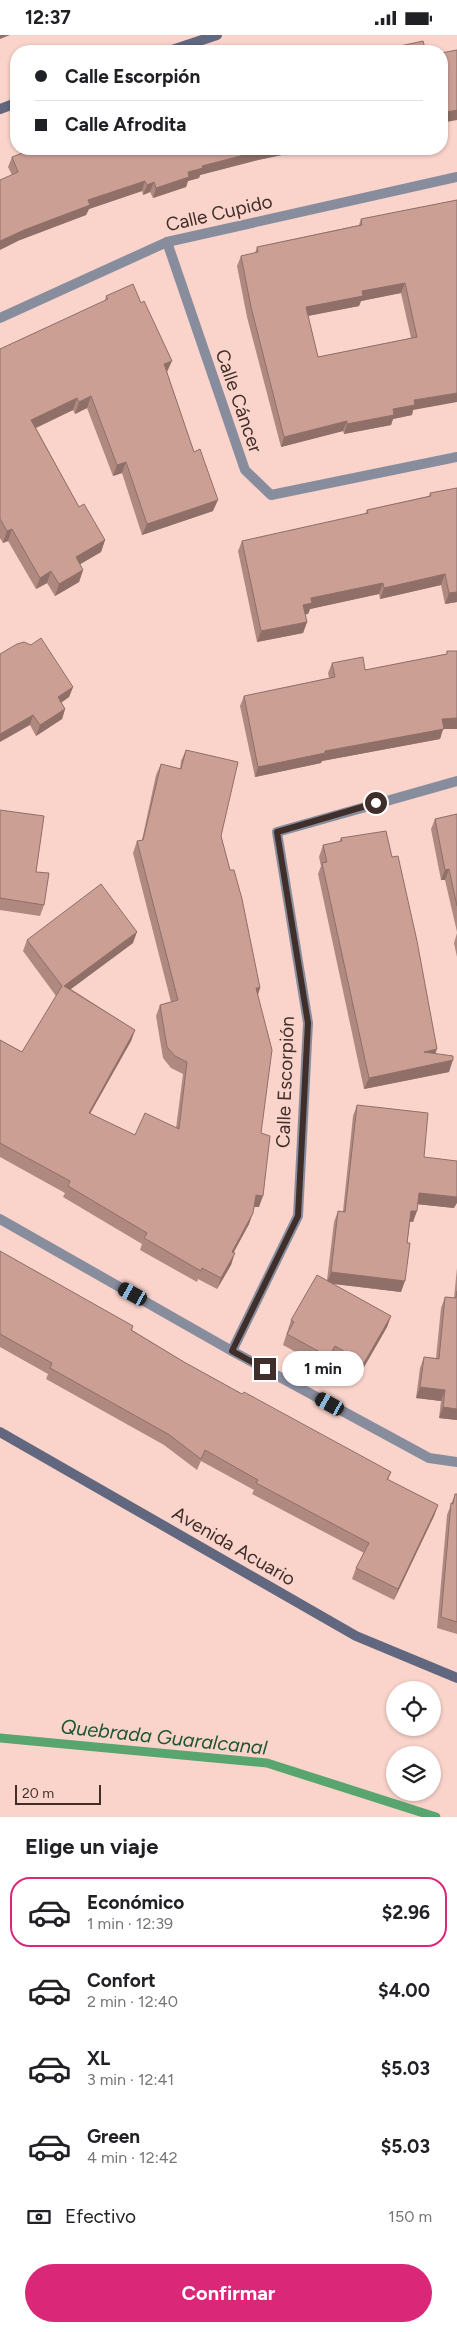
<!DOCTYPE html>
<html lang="es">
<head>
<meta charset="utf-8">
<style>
  :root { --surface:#fff; --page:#f6f6f6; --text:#202124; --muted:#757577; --line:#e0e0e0; --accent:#db2777 }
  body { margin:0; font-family:Figtree,sans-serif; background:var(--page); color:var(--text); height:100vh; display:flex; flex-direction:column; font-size:19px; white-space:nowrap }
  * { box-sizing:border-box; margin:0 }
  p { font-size:16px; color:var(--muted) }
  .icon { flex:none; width:28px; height:28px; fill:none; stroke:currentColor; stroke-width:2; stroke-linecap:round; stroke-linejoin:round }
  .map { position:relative; height:1782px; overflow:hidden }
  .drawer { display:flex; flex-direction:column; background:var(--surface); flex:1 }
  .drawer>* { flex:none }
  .guide { position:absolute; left:10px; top:10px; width:438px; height:110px; border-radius:20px; box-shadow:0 1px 4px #0004; display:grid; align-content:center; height:110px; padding:0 25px; background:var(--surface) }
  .tools { position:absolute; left:386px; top:1646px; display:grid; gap:10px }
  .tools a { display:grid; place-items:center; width:55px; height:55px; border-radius:50%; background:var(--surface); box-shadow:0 1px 4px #0004; font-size:25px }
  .scale { position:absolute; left:15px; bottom:12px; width:86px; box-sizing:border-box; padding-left:5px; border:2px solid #402e2a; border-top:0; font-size:14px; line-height:18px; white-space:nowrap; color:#402e2a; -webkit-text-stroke:4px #fad4cb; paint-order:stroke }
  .end { position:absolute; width:22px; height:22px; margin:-11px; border:6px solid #402e2a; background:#fff; box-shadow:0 0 0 2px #fff }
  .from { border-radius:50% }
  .bubble { position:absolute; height:35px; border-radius:18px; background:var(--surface); box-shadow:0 1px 4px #0004; font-size:16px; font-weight:700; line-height:35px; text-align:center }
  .car { position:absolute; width:15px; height:30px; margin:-15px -8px; border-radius:6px; box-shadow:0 0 4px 1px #0007; background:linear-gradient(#222 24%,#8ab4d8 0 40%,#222 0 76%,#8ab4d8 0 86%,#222 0) }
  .guide b { display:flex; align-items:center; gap:18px; height:48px; font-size:19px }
  .guide b+b { border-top:1px solid var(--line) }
  .guide i { width:12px; height:12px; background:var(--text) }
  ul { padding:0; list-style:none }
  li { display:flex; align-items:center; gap:15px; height:70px; margin:0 10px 8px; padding:0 15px; border:2px solid transparent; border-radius:20px }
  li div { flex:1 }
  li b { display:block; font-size:19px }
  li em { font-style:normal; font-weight:700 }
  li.active { border-color:var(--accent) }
  li>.icon { width:45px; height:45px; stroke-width:1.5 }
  h2 { padding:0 25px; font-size:22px; line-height:60px }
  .pay { display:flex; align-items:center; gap:12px; height:55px; padding:0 25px; font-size:19px }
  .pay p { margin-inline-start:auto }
  .primary-button { display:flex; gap:10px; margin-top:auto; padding:10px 25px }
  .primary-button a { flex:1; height:58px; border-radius:30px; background:var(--accent); color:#fff; font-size:20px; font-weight:700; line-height:58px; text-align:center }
  .status { display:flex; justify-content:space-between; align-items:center; height:35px; padding:0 25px; background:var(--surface); direction:ltr }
  .status svg { height:14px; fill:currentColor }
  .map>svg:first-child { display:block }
</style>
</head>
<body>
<div class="status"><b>12:37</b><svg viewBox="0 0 49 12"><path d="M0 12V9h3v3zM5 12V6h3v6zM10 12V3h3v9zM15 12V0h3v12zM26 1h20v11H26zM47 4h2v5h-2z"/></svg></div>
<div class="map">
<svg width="457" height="1782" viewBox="0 0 457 1782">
  <rect width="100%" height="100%" fill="#fad4cb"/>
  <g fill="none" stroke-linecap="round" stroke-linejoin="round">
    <path stroke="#59a570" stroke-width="9" d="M 0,1703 L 267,1728 L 436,1782"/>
    <g stroke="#888d9e" stroke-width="10">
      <path d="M 167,207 L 245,435 L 271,460 L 457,422"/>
      <path d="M 0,283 L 167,207 L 457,142"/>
      <path d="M 0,1184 L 232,1316 L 429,1423 L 457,1427"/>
      <path d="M 232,1316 L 298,1181 L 308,988 L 277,797 L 457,746"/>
    </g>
    <g stroke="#60677e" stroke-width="10">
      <path d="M 169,16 L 217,0"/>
      <path d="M 0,74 L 16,68"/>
      <path d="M 0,1397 L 356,1601 L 457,1643"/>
    </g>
  </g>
  <g fill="#af8980" fill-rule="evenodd">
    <path d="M 33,114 L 310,114 L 258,125 L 200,140 L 199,143 L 188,146 L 186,152 L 153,163 L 150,157 L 143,160 L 142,156 L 89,174 L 86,180 L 20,205 L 12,140 L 8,132 L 12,122 Z"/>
    <path d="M 457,165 L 413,375 L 412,380 L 393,384 L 391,390 L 344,399 L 343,396 L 281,412 L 247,282 L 237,231 L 241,221 L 255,218 L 257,212 L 359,190 L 361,184 ZM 401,258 L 411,303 L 318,322 L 308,281 L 359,271 L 361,266 Z"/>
    <path d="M 106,261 L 167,337 L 213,476 L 142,500 L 122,438 L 113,441 L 87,373 L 75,379 L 73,375 L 36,393 L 79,472 L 105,505 L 101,517 L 80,529 L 83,535 L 79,547 L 55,561 L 47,548 L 36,554 L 8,506 L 3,508 L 0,503 L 0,314 L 105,266 Z"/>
    <path d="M 430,458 L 457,567 L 445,569 L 441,550 L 380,564 L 379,559 L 310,574 L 308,579 L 305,579 L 307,587 L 303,598 L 257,607 L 238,516 L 242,506 L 365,479 L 367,475 L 429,461 Z"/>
    <path d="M 447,616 L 443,694 L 440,704 L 322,726 L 321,728 L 255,742 L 240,671 L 244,661 L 329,643 L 328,638 L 332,628 L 365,635 L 446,619 Z"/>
    <path d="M 0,619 L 73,652 L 69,662 L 61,668 L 65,674 L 62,684 L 36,701 L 30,690 Z"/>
    <path d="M 186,715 L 221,801 L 260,953 L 258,960 L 261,1098 L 259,1172 L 254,1172 L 249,1189 L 233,1218 L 231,1230 L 217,1254 L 198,1244 L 197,1247 L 140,1215 L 142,1209 L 63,1162 L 65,1158 L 0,1122 L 0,1005 L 22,1017 L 56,961 L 23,916 L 27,905 L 133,908 L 71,954 L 135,995 L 131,1006 L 90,1079 L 135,1100 L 176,1093 L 183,1039 L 171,1033 L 163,1023 L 156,981 L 160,970 L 171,967 L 133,818 L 137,806 L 142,805 L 156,740 L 161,729 L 180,734 L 181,726 Z"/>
    <path d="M 0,775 L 36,837 L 44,870 L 40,881 L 0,875 Z"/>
    <path d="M 457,779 L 457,897 L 445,845 L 441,845 L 431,794 L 435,784 Z"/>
    <path d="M 341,803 L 392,822 L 435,1019 L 449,1037 L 364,1054 L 318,839 L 321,831 L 319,822 L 323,810 L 339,807 Z"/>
    <path d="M 457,898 L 457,922 L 454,908 Z"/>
    <path d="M 357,1070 L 424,1122 L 454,1173 L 418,1169 L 413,1187 L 410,1187 L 401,1257 L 333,1249 L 391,1281 L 387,1292 L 360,1339 L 331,1323 L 325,1333 L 283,1310 L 291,1285 L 327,1245 L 334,1187 L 338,1176 L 343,1176 L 353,1081 Z"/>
    <path d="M 0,1216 L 133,1291 L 132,1295 L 184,1327 L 242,1359 L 391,1437 L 388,1445 L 438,1470 L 434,1481 L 394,1565 L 352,1544 L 356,1533 L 364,1518 L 252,1459 L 254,1455 L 201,1426 L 197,1435 L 164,1410 L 46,1344 L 48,1339 L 0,1312 Z"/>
    <path d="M 457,1233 L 457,1385 L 439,1383 L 441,1366 L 416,1363 L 420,1333 L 424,1322 L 436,1323 L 441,1273 L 445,1262 L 454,1263 Z"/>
    <path d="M 455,1459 L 457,1459 L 457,1599 L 437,1593 L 447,1480 Z"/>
  </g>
  <g fill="#8f6f68">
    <path d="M 0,0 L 10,0 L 0,4 Z"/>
    <path d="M 457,75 L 457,85 L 441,88 L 441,78 Z"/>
    <path d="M 267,114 L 310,114 L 258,125 L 200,140 L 199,143 L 188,146 L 186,152 L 153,163 L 156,153 L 202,131 Z"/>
    <path d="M 145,146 L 142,156 L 89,174 L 86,180 L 20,205 L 0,215 L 0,206 L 88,165 Z"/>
    <path d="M 154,147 L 150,157 L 143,160 L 147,150 Z"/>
    <path d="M 405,248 L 401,258 L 361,266 L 359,271 L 302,282 L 306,272 L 362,256 Z"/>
    <path d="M 172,326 L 167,337 L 164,329 Z"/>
    <path d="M 457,358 L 457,367 L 413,375 L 412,380 L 393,384 L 391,390 L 344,399 L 347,389 L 393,374 L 414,365 Z"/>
    <path d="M 91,361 L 87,373 L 75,379 L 79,367 Z"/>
    <path d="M 77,363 L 73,375 L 27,397 L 31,385 Z"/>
    <path d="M 347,386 L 343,396 L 281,412 L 284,402 Z"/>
    <path d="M 126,427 L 122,438 L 113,441 L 117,430 Z"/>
    <path d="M 218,465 L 213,476 L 142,500 L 147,489 Z"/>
    <path d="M 12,494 L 8,506 L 3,508 L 7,496 Z"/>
    <path d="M 105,505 L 101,517 L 72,534 L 76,522 Z"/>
    <path d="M 83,535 L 79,547 L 55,561 L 59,549 Z"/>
    <path d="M 51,536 L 47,548 L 36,554 L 40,543 Z"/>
    <path d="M 445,539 L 441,550 L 380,564 L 384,553 Z"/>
    <path d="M 383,548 L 379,559 L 310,574 L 308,579 L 299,581 L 303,570 L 311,563 Z"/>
    <path d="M 457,557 L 457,567 L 445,569 L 449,558 Z"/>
    <path d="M 307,587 L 303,598 L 257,607 L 261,596 Z"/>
    <path d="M 73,652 L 69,662 L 54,672 L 58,662 Z"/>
    <path d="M 65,674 L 62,684 L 36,701 L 40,690 Z"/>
    <path d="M 33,680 L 30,690 L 0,707 L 0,699 Z"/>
    <path d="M 457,683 L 457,694 L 443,694 L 440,704 L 322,726 L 321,728 L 255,742 L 258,732 L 325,716 L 442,684 Z"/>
    <path d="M 449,834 L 445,845 L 441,845 L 445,835 Z"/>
    <path d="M 137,897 L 133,908 L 60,962 L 64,951 Z"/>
    <path d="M 256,953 L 260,953 L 256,964 Z"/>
    <path d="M 135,995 L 131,1006 L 84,1089 L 89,1078 Z"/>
    <path d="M 437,1014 L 433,1026 L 424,1017 Z"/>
    <path d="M 453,1025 L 449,1037 L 364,1054 L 369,1043 Z"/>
    <path d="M 419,1158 L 457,1162 L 457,1168 L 454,1173 L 415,1169 Z"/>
    <path d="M 256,1160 L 263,1161 L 259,1172 L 252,1172 Z"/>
    <path d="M 411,1176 L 417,1176 L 413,1187 L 407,1186 Z"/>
    <path d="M 253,1178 L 249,1189 L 228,1228 L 232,1217 Z"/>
    <path d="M 235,1218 L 231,1230 L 217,1254 L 221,1243 Z"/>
    <path d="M 331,1237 L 405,1246 L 401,1257 L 327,1248 Z"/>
    <path d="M 391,1281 L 387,1292 L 360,1339 L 364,1328 Z"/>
    <path d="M 335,1311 L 331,1323 L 325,1333 L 329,1322 Z"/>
    <path d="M 420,1352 L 445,1355 L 441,1366 L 416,1363 Z"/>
    <path d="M 443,1372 L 457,1374 L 457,1385 L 439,1383 Z"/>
    <path d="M 438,1470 L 434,1481 L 394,1565 L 398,1554 Z"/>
  </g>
  <g fill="#cc9f95" stroke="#8f6f68" fill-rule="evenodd">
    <path d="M 423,6 L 426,16 L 382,16 L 382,15 Z"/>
    <path d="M 457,15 L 457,75 L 441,78 L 441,18 Z"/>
    <path d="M 33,114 L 267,114 L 202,131 L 203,133 L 188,137 L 189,142 L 156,153 L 154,147 L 147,150 L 145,146 L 88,165 L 90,170 L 24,195 L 0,206 L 0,145 L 18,137 L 12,122 Z"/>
    <path d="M 457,165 L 457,358 L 414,365 L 415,370 L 393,374 L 394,380 L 347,389 L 347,386 L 284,402 L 251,272 L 241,221 L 258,217 L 257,212 L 362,190 L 361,184 ZM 405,248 L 417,302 L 318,322 L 306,272 L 363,261 L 362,256 Z"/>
    <path d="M 133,249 L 141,268 L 144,266 L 172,326 L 164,329 L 194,417 L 200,414 L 218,465 L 147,489 L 126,427 L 117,430 L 91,361 L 79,367 L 77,363 L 31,385 L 79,472 L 84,469 L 105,505 L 76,522 L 83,535 L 59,549 L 51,536 L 40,543 L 12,494 L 7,496 L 0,484 L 0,314 L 108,264 L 106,261 Z"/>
    <path d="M 457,453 L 457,557 L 449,558 L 445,539 L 384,553 L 383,548 L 311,563 L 312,568 L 303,570 L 307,587 L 261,596 L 242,506 L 368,478 L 367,475 L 431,461 L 430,458 Z"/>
    <path d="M 41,603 L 73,652 L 58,662 L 65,674 L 40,690 L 33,680 L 0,699 L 0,619 L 17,609 L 24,607 L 31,610 Z"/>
    <path d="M 447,616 L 457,616 L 457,683 L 442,684 L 444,694 L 325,716 L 325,718 L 258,732 L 244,661 L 335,642 L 332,628 L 363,622 L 365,635 L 447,619 Z"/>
    <path d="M 186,715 L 238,727 L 221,801 L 230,835 L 234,835 L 242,864 L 260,953 L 256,953 L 272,1015 L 261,1098 L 270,1101 L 263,1161 L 256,1160 L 253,1178 L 232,1217 L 235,1218 L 221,1243 L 202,1233 L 201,1236 L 144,1203 L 147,1198 L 68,1151 L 70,1146 L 0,1108 L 0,1005 L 22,1017 L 62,951 L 27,905 L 101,849 L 137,897 L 64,951 L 135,995 L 89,1078 L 135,1100 L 145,1078 L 179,1094 L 187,1027 L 175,1021 L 167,1012 L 160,970 L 178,965 L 137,806 L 143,805 L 161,729 L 181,734 Z"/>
    <path d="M 0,775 L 44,781 L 36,837 L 49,838 L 44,870 L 0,863 Z"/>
    <path d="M 457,779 L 457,871 L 449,834 L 445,835 L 435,784 Z"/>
    <path d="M 386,796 L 392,822 L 398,821 L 417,906 L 437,1014 L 424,1017 L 453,1021 L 453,1025 L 369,1043 L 322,828 L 327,827 L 323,810 L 342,806 L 341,803 Z"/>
    <path d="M 357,1070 L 428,1078 L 424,1122 L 457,1126 L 457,1162 L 419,1158 L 417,1176 L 411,1176 L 407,1208 L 410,1208 L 405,1246 L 331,1237 L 338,1176 L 345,1177 Z"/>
    <path d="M 0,1216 L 133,1291 L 131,1295 L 184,1327 L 242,1359 L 244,1357 L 391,1437 L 387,1444 L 438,1470 L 398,1554 L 356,1533 L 369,1508 L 256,1448 L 258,1445 L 205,1415 L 201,1424 L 168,1399 L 50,1333 L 52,1328 L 0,1299 Z"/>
    <path d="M 317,1240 L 391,1281 L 364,1328 L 335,1311 L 329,1322 L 287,1299 L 294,1287 L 291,1285 Z"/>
    <path d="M 457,1256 L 457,1374 L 443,1372 L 445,1355 L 420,1352 L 424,1322 L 439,1324 L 445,1262 L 456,1263 Z"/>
    <path d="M 455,1459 L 457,1459 L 457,1587 L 441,1582 L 451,1468 L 453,1469 Z"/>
  </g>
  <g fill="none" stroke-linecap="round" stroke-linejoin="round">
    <path stroke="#402e2a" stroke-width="6" d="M 265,1334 L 232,1316 L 298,1181 L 308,988 L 277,797 L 376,768"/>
  </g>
  <g text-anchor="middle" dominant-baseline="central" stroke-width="4" stroke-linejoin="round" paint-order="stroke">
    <g font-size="19" fill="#402e2a" stroke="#fad4cb">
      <text transform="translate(219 178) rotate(-13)">Calle Cupido</text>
      <text transform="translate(239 366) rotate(71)">Calle Cáncer</text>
      <text transform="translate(285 1047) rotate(-88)">Calle Escorpión</text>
      <text transform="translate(234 1511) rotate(30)">Avenida Acuario</text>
    </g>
    <g font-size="20" font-style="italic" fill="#1e5631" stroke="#fad4cb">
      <text transform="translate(164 1702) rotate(6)">Quebrada Guaralcanal</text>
    </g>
  </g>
</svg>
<div class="tools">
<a><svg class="icon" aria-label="locate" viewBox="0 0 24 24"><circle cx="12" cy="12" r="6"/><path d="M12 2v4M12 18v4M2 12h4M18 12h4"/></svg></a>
<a><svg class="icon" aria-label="layers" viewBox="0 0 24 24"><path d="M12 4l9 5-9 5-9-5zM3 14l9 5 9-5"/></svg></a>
</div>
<div class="scale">20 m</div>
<i class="end from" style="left:376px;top:768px"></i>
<i class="end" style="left:265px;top:1334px"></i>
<div class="bubble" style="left:282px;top:1316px;width:82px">1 min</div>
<i class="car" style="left:133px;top:1259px;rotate:299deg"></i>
<i class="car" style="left:330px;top:1369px;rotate:299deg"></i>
<div class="guide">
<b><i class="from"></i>Calle Escorpión</b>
<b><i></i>Calle Afrodita</b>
</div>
</div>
<section class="drawer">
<h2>Elige un viaje</h2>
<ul>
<li class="active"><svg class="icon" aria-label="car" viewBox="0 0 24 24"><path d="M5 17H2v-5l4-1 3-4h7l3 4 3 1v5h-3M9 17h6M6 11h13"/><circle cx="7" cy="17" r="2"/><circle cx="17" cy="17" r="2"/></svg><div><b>Económico</b><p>1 min · 12:39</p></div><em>$2.96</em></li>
<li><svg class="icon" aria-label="car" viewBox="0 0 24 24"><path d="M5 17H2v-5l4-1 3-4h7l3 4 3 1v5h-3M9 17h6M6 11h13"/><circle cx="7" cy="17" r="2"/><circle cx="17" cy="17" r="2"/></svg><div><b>Confort</b><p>2 min · 12:40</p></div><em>$4.00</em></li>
<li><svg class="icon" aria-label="car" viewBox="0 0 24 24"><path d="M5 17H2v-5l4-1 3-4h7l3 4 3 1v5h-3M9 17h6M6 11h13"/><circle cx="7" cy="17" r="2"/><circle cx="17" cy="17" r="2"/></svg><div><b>XL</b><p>3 min · 12:41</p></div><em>$5.03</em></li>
<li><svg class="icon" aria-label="car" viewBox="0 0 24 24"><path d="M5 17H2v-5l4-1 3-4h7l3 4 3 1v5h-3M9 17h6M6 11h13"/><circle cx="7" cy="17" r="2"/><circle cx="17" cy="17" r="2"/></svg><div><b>Green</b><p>4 min · 12:42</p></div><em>$5.03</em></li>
</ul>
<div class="pay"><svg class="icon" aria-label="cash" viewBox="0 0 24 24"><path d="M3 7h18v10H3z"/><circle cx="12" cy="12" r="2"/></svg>Efectivo<p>150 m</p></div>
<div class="primary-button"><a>Confirmar</a></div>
</section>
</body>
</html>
